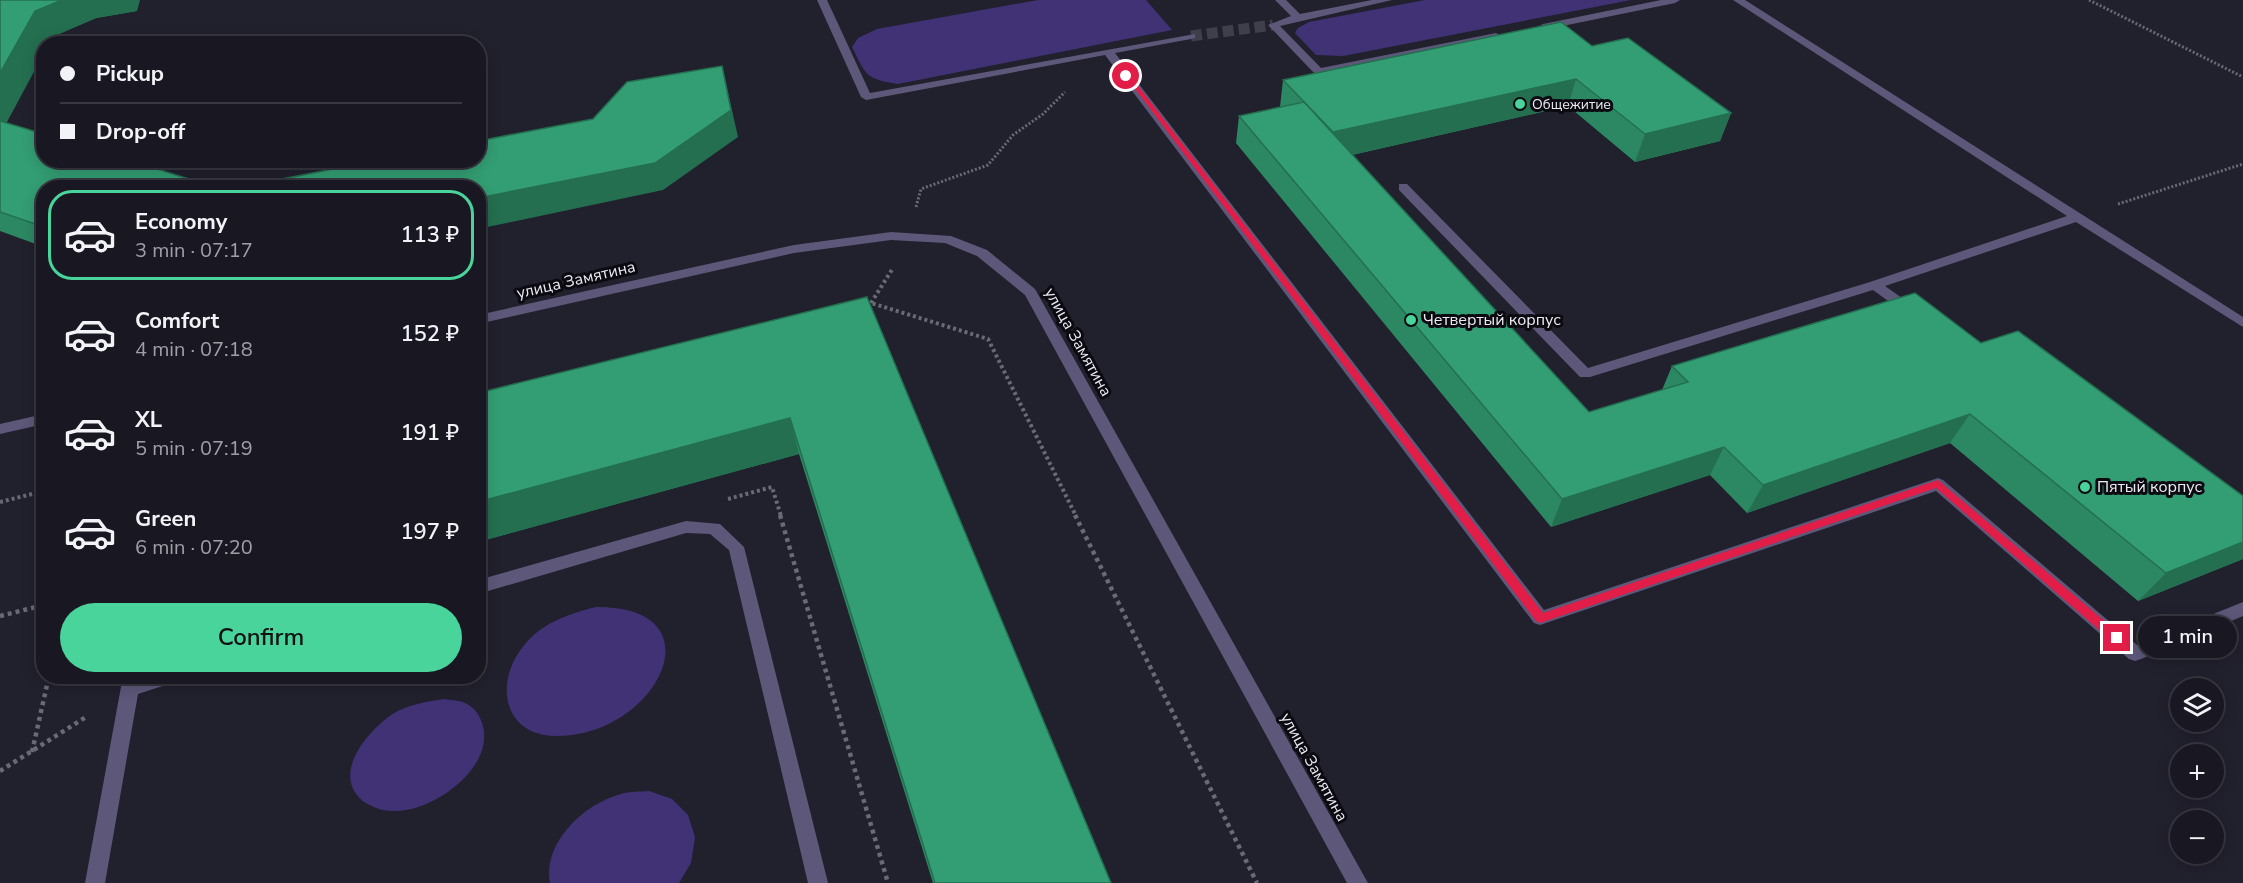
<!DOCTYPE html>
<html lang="en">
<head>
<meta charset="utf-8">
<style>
  :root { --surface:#191822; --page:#26252f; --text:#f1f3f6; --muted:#9fa0a5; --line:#373740; --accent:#49d49c }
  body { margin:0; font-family:"Nunito Sans",sans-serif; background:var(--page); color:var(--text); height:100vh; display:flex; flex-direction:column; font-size:22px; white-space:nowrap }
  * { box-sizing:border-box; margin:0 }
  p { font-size:20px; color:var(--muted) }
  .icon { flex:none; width:33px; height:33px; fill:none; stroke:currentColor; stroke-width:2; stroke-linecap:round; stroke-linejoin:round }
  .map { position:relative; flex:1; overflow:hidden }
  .sheet { position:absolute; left:36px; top:180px; width:450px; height:504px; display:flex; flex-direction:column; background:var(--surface); border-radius:24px; box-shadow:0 3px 15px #0003,0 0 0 2px var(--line) }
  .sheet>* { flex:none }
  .top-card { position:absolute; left:36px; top:36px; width:450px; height:132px; border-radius:24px; box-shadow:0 3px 15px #0003,0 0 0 2px var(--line); display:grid; align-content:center; height:132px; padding:0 24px; background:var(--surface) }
  .fabs { position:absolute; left:2170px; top:678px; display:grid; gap:12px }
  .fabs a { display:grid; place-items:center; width:54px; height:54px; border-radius:50%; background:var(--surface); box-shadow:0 3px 15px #0003,0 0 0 2px var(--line); font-size:30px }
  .end { position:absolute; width:27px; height:27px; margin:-14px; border:8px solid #e11d48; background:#fff; box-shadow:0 0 0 3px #fff }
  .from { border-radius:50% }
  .bubble { position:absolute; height:42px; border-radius:21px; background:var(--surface); box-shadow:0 3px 15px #0003,0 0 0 2px var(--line); font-size:20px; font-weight:600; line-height:42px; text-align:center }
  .top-card b { display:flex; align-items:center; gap:21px; height:57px; font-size:22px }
  .top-card b+b { border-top:2px solid var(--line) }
  .top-card i { width:15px; height:15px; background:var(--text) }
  ul { padding:10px 0 0; list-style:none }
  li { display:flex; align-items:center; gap:18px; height:90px; margin:0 12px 9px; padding:0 12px; border:3px solid transparent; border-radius:24px }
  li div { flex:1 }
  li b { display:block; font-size:22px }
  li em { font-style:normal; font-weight:600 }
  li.selected { border-color:var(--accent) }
  li>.icon { width:54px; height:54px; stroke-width:1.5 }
  .cta { display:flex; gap:12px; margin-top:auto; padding:12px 24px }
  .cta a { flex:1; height:69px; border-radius:36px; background:var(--accent); color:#111; font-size:24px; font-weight:600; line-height:69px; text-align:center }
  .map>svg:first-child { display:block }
</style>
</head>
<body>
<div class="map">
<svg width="2243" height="883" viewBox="0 0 2243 883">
  <rect width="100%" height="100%" fill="#21202d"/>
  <g fill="#413276">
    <path d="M 1038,0 L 1146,0 L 1172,30 L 898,84 C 865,79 866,75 852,47 L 858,38 L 877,29 Z"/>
    <path d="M 1425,0 L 1631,0 L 1343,56 L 1316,55 L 1295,33 L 1298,28 L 1309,22 Z"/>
    <path d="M 596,607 C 722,606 657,737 556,736 C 504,736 494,684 522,648 C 539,624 568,614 596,607 Z"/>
    <path d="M 443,699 C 449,700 459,700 465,703 C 474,707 479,714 482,723 C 497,767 432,813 393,811 C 382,811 371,807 363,801 C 331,775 366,733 391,715 C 406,705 425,702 443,699 Z"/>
    <path d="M 649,791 L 672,799 L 688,815 L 695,837 L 691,863 L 679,883 L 550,883 C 543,842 584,804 621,794 C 630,791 640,792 649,791 Z"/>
  </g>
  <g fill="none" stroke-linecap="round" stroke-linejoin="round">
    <path stroke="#3f3e4b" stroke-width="11" stroke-dasharray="11 5" stroke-linecap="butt" d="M 1191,36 L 1273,25"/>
    <g stroke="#6a6975" stroke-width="3" stroke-dasharray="2 2" stroke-linecap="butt">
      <path d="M 2089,0 L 2243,77"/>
      <path d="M 2118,204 L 2243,164"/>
      <path d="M 916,207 L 921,189 L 988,165 L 1013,135 L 1043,114 L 1065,92"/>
    </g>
    <g stroke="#6a6975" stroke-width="4" stroke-dasharray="3 3" stroke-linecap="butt">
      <path d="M 871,303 L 893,268"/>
      <path d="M 867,304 L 871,303 L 988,339 L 1076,516"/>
      <path d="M 728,499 L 772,487 L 781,516"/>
      <path d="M 0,502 L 44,491"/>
    </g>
    <g stroke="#6a6975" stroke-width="4.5" stroke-dasharray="4 4" stroke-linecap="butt">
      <path d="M 780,515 L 888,883"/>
      <path d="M 1075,515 L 1257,883"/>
      <path d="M 0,616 L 44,605"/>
      <path d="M 32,752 L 49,676"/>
      <path d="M 0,771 L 86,717"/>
    </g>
    <g fill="#5d5879" fill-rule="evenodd">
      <path d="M 817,0 L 827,0 L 870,93 L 1195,34 L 1195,38 L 1191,39 L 1115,53 L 1544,610 L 1938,478 L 1943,480 L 2137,645 L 2243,602 L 2243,616 L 2141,659 L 2135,661 L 2129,659 L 1936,491 L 1540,625 L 1534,623 L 1105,55 L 866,100 L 861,97 Z"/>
      <path d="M 1275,0 L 1286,0 L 1300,14 L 1372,0 L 1392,0 L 1280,26 L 1321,68 L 1496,33 L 1501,36 L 1496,39 L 1319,75 L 1315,74 L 1268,25 L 1291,16 Z"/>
      <path d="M 1661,0 L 1680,0 L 1675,3 L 1543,30 L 1538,27 L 1543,24 Z"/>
      <path d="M 1733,0 L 1745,0 L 2243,317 L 2243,327 L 2076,222 L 1885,286 L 1916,308 L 1918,311 L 1916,314 L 1906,314 L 1873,290 L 1590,377 L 1580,377 L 1399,190 L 1399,184 L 1407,184 L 1588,368 L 1870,282 L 2067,216 Z"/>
      <path d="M 891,232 L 951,236 L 987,250 L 1035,289 L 1368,883 L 1347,883 L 1025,295 L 977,256 L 945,243 L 891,240 L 794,253 L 478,324 L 478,315 L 794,245 Z"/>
      <path d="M 44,414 L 44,424 L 0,434 L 0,424 Z"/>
      <path d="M 686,521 L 720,524 L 744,547 L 828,883 L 808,883 L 729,550 L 710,534 L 686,533 L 478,594 L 478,580 Z"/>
      <path d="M 123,676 L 181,676 L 178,681 L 138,694 L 105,883 L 85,883 Z"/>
    </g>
  </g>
  <g fill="#2c8863">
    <path d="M 0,0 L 137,11 L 96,18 L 52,37 L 48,44 L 44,44 L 6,123 L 44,188 L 44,247 L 0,231 Z"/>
    <path d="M 1592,46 L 1731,113 L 1720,141 L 1635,162 L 1568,106 L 1352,155 L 1589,412 L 1662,390 L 1672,366 L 1981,343 L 2243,496 L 2243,559 L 2138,601 L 1950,443 L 1747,513 L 1710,475 L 1551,527 L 1236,143 L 1239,116 L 1280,107 L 1283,80 Z"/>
    <path d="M 867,297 L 1111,883 L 933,883 L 799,454 L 478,542 Z"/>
  </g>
  <g fill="#246f50">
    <path d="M 62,0 L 140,0 L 137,11 L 96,18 L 52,37 L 48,44 L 44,44 L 44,53 L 0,135 L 0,73 L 35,11 Z"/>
    <path d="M 722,66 L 738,137 L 663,190 L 478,229 L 478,198 Z"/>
    <path d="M 1576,79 L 1568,106 L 1329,160 L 1333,132 Z"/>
    <path d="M 1731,113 L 1720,141 L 1635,162 L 1645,134 Z"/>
    <path d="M 1970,414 L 1950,443 L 1747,513 L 1763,485 Z"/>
    <path d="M 790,418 L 799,454 L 478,542 L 478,502 Z"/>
    <path d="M 1724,447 L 1710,475 L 1551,527 L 1562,499 Z"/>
    <path d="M 2243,542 L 2243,559 L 2138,601 L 2166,573 Z"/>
  </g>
  <g fill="#339e73" stroke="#246f50" stroke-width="1.5">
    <path d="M 0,0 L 62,0 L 35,11 L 0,73 Z"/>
    <path d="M 1561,22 L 1592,46 L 1628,38 L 1731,113 L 1645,134 L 1576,79 L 1333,132 L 1283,80 Z"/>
    <path d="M 722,66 L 731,110 L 655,163 L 478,198 L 478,188 L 237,188 L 378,160 L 478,160 L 478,141 L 593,119 L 627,82 Z"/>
    <path d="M 1304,102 L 1589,412 L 1688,382 L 1672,366 L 1915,293 L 1981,343 L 2018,331 L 2243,496 L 2243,542 L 2166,573 L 1970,414 L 1763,485 L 1724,447 L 1562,499 L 1239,116 Z"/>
    <path d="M 0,121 L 44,134 L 44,160 L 129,160 L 217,188 L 44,188 L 44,227 L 0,212 Z"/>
    <path d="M 867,297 L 1111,883 L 935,883 L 790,418 L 478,502 L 478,393 Z"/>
  </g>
  <path fill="#e11d48" d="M 1124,74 L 1129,74 L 1543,613 L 1938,480 L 2121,635 L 2121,642 L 2113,642 L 1936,488 L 1540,623 L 1536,621 Z"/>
  <g fill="#49d49c" stroke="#0b0a10" stroke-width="2">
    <circle cx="1520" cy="104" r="6"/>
    <circle cx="1411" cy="320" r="6"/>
    <circle cx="2085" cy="487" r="6"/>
  </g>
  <g text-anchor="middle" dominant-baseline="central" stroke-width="6" stroke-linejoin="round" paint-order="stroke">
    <g font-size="14" fill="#ecebf4" stroke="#0b0a10" text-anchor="start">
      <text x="1532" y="104">Общежитие</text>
    </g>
    <g font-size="16" fill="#ecebf4" stroke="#0b0a10">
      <text transform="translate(576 280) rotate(-13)">улица Замятина</text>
      <text transform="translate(1078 342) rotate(61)">улица Замятина</text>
      <text transform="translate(1314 767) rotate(61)">улица Замятина</text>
    </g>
    <g font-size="16" fill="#ecebf4" stroke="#0b0a10" text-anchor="start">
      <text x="1423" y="320">Четвертый корпус</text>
      <text x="2097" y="487">Пятый корпус</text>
    </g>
  </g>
</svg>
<div class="fabs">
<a><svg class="icon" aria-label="layers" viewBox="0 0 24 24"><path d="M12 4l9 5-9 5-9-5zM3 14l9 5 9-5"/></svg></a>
<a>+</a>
<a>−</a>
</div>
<i class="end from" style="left:1126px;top:76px"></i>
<i class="end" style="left:2117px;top:638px"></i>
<div class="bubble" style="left:2138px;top:616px;width:99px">1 min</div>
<div class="top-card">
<b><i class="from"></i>Pickup</b>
<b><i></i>Drop-off</b>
</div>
<section class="sheet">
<ul>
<li class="selected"><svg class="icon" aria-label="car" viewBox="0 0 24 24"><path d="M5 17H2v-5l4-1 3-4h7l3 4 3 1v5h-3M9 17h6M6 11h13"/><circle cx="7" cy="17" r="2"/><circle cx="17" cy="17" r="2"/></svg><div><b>Economy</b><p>3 min · 07:17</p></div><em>113 ₽</em></li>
<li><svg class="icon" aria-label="car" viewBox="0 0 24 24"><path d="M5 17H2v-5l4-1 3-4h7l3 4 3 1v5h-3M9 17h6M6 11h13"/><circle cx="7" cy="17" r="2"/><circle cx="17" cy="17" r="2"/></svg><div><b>Comfort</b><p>4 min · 07:18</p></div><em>152 ₽</em></li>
<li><svg class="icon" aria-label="car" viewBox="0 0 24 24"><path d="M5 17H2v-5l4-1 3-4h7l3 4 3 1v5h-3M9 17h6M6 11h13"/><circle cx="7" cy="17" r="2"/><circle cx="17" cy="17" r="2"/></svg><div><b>XL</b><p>5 min · 07:19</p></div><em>191 ₽</em></li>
<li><svg class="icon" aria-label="car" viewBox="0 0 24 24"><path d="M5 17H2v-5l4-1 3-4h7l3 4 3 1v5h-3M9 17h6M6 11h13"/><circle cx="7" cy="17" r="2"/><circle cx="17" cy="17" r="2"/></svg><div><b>Green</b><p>6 min · 07:20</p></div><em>197 ₽</em></li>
</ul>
<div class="cta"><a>Confirm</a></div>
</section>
</div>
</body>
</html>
